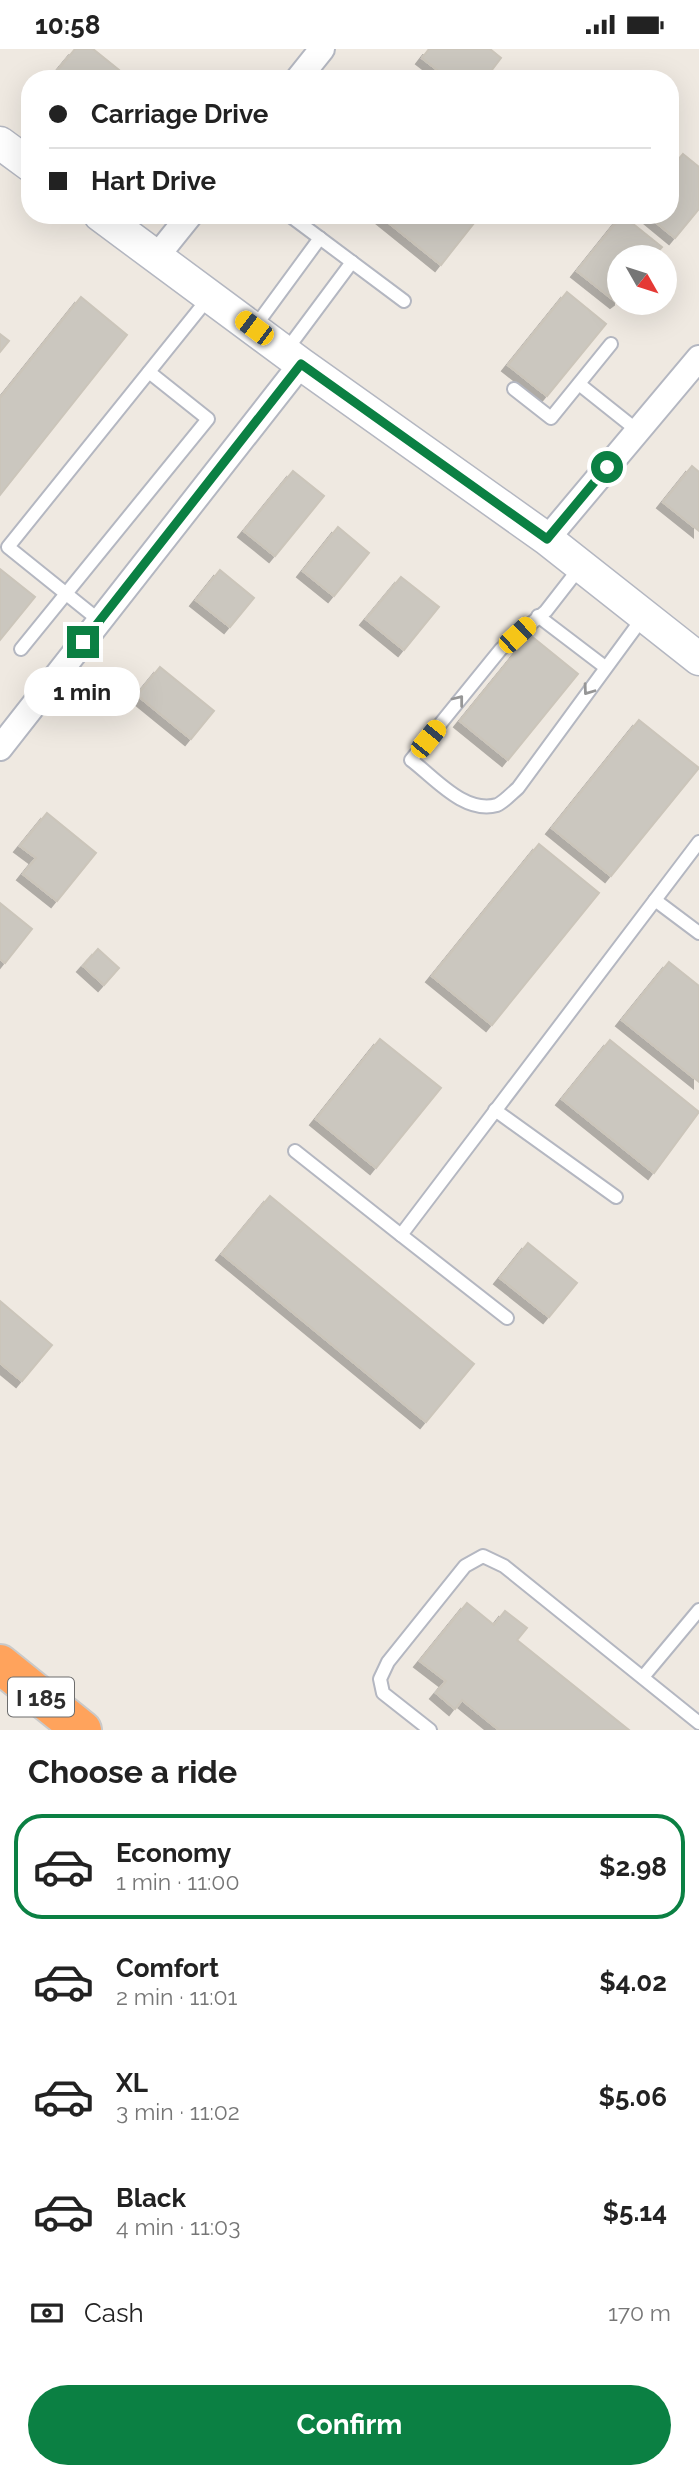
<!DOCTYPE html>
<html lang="en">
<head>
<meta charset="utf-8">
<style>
  :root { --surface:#fff; --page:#f2f2f2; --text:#222; --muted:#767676; --line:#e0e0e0; --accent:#0b8043 }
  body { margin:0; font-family:Raleway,sans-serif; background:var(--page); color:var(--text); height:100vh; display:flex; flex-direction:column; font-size:26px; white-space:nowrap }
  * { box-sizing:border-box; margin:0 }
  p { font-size:23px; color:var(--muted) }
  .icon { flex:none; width:38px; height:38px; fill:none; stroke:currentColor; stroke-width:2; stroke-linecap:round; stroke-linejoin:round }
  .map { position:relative; height:1681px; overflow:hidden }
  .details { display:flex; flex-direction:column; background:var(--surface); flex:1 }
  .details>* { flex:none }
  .guide { position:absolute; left:21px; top:21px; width:658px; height:154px; border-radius:28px; box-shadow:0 7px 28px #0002; display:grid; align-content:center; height:154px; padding:0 28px; background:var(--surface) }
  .needle { width:46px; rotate:129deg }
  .controls { position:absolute; left:607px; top:196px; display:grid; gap:14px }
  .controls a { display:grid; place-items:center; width:70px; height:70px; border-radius:50%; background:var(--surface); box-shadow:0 7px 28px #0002; font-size:35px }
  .end { position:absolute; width:32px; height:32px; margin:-16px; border:9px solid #0b8043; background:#fff; box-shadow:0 0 0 4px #fff }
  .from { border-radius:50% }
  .bubble { position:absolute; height:49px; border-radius:24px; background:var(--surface); box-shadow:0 7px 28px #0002; font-size:23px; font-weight:700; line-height:49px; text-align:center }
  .car { position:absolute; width:21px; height:42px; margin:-21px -10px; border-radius:9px; box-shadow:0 0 5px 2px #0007; background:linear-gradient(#f5c518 24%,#345 0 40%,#f5c518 0 76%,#345 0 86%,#f5c518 0) }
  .guide b { display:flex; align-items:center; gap:24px; height:66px; font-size:26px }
  .guide b+b { border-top:2px solid var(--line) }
  .guide i { width:18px; height:18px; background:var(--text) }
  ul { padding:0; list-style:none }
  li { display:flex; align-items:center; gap:21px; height:105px; margin:0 14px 10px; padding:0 14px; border:4px solid transparent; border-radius:28px }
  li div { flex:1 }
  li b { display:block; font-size:26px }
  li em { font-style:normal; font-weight:700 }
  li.selected { border-color:var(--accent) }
  li>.icon { width:63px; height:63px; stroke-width:1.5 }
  h2 { padding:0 28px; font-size:32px; line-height:84px }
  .pay { display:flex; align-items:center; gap:18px; height:77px; padding:0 28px; font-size:26px }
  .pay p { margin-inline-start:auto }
  .cta { display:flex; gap:14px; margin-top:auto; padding:14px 28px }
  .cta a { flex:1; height:80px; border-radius:42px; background:var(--accent); color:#fff; font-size:28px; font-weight:700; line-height:80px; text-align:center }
  .status { display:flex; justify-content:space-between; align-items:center; height:49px; padding:0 35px; background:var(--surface); direction:ltr }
  .status svg { height:19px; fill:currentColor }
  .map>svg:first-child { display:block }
</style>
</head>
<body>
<div class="status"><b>10:58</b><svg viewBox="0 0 49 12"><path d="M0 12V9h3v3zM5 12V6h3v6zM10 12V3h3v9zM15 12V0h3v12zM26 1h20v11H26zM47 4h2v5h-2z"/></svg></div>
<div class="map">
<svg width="699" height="1681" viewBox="0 0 699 1681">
  <defs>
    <filter id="shadow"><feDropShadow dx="-6" dy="6" stdDeviation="0" flood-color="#0004"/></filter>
  </defs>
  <rect width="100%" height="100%" fill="#efe9e1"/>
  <g fill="#cbc7bf" stroke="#cbc5ba" stroke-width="2" filter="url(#shadow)">
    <path d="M 75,0 L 93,0 L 119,21 L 112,30 L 54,30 L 52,28 Z"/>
    <path d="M 429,0 L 490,0 L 501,9 L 485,30 L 449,30 L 422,9 Z"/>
    <path d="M 683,105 L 699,118 L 699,160 L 675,189 L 647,166 L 670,166 L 670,120 Z"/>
    <path d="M 379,166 L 465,166 L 474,174 L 441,216 Z"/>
    <path d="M 622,166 L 662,198 L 653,208 L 620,208 L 620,250 L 616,253 L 577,222 Z"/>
    <path d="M 567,243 L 606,275 L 547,347 L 508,316 Z"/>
    <path d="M 81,248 L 127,286 L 0,446 L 0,349 Z"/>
    <path d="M 0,285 L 9,292 L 0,303 Z"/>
    <path d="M 692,417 L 699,423 L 699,482 L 663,453 Z"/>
    <path d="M 293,422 L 324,447 L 275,507 L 244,482 Z"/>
    <path d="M 338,478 L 369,504 L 334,547 L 303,522 Z"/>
    <path d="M 0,520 L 35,548 L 0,591 Z"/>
    <path d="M 220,521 L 254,549 L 230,578 L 196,551 Z"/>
    <path d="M 401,528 L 439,558 L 404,601 L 366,570 Z"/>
    <path d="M 530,586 L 578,625 L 508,711 L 460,672 Z"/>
    <path d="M 160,618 L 214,662 L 191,690 L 137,646 Z"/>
    <path d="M 639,671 L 699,719 L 611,827 L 552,779 Z"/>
    <path d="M 47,764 L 96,804 L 57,852 L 23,825 L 36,809 L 20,797 Z"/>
    <path d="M 539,795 L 599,844 L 492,976 L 432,927 Z"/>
    <path d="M 0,854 L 32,880 L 5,914 L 0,910 Z"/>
    <path d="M 98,900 L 119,919 L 104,936 L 83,917 Z"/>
    <path d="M 669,913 L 699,937 L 699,1033 L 622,971 Z"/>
    <path d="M 380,990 L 441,1039 L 376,1119 L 316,1070 Z"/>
    <path d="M 610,991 L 699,1063 L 654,1124 L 562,1050 Z"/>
    <path d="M 270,1147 L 474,1315 L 426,1373 L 222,1205 Z"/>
    <path d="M 528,1194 L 577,1234 L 549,1268 L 500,1229 Z"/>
    <path d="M 0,1252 L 52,1296 L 22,1332 L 0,1314 Z"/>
    <path d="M 467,1554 L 494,1576 L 505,1562 L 527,1579 L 517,1591 L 629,1681 L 499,1681 L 462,1651 L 455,1660 L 436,1644 L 446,1632 L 420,1612 Z"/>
  </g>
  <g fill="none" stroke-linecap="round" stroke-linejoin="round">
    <g stroke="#b4b7c1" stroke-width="16">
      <g id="service">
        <path d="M 289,166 L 404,252"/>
        <path d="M 254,279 L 320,189"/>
        <path d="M 285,303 L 352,213"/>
        <path d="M 579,335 L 638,382"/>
        <path d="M 514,340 L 551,369 L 611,295"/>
        <path d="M 581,517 L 546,562 L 501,600 L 411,711 C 435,729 464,765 497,756 C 504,753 512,744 518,739 L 644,567"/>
        <path d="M 538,567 L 605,618"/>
        <path d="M 100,572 L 8,498 L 210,247"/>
        <path d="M 21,600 L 208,370 L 149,323"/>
        <path d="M 655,851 L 699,884"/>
        <path d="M 495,1061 L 616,1148"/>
        <path d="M 295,1102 L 401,1186"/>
        <path d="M 507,1269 L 401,1186 L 699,793"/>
        <path d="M 643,1628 L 699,1561"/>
        <path d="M 430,1681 L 383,1644 L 380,1630 L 388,1613 L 465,1517 L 483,1507 L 504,1517 L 699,1674"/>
      </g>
    </g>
    <g stroke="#b4b7c1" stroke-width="28">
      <g id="minor">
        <path d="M 298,30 L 322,0"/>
        <path d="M 157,207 L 190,166"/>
        <path d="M 547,490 L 699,309"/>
        <path d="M 0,699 L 301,315"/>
      </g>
    </g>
    <g stroke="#b4b7c1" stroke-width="35">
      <g id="tertiary">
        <path d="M 0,94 L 30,116"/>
        <path d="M 100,166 L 301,315 L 547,490 L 699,610"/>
      </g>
    </g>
    <g stroke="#c9c9c9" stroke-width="42">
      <path id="motorway" d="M 0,1615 L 82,1681"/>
    </g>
    <use href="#service" stroke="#fff" stroke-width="12"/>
    <use href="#minor" stroke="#fff" stroke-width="24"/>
    <use href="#tertiary" stroke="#fff" stroke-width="32"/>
    <use href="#motorway" stroke="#ffa35c" stroke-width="38"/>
  </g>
  <defs><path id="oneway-chevron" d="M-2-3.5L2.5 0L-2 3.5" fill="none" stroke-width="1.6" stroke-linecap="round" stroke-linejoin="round" transform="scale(1.75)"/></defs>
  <g stroke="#969696">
    <use href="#oneway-chevron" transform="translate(588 641) rotate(126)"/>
    <use href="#oneway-chevron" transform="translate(459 651) rotate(-52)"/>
  </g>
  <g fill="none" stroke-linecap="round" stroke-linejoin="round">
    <path stroke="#0b8043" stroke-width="9" d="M 83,593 L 301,315 L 547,490 L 607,418"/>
  </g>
  <g text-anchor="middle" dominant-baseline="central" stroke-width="5" stroke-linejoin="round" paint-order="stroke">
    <rect fill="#fff" stroke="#6d6d6d" stroke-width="2" x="8" y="1628.5" width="66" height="39" rx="5"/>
    <g font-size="23" font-weight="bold" fill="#2e2e2e">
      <text x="41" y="1648">I 185</text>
    </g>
  </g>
</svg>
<div class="controls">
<a><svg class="needle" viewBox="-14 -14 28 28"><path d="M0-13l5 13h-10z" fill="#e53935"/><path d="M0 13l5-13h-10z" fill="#767676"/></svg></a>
</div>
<i class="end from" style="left:607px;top:418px"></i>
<i class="end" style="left:83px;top:593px"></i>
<div class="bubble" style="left:24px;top:618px;width:116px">1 min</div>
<i class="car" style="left:254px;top:279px;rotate:307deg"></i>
<i class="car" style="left:517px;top:586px;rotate:47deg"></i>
<i class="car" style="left:428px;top:690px;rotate:39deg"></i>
<div class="guide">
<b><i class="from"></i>Carriage Drive</b>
<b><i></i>Hart Drive</b>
</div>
</div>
<section class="details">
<h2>Choose a ride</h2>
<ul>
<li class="selected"><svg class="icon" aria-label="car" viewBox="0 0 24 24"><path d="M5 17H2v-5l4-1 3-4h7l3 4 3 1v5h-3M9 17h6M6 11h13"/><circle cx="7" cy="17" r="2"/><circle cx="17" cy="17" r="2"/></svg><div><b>Economy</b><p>1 min · 11:00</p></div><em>$2.98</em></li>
<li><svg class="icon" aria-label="car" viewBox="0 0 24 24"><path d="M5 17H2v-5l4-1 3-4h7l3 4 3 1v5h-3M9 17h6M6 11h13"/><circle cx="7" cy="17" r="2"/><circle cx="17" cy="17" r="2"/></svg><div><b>Comfort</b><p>2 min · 11:01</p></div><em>$4.02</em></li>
<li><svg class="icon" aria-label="car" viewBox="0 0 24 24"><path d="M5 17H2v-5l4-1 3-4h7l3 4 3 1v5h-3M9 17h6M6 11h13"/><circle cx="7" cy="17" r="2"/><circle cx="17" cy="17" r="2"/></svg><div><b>XL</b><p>3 min · 11:02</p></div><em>$5.06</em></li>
<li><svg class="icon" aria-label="car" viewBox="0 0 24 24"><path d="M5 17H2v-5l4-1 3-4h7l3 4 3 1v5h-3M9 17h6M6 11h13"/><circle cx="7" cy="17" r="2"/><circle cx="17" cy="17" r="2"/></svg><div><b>Black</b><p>4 min · 11:03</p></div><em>$5.14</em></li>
</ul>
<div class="pay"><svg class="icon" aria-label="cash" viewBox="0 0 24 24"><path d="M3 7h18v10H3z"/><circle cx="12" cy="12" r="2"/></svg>Cash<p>170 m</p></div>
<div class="cta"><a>Confirm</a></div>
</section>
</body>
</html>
